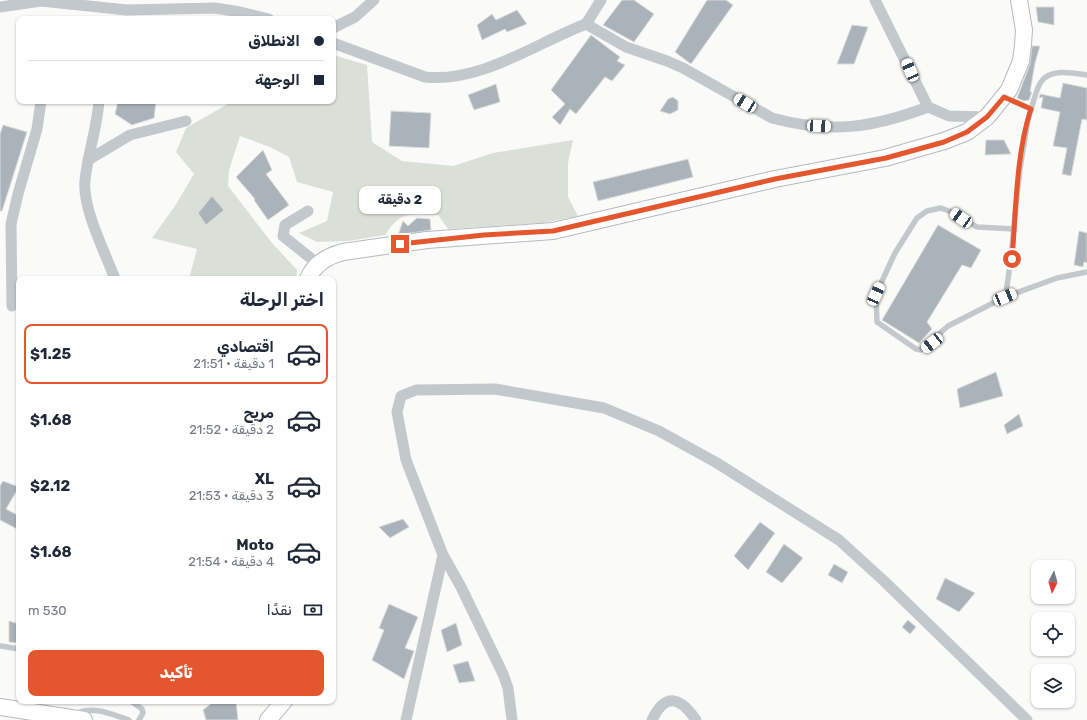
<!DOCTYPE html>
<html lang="ar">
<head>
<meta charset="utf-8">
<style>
  :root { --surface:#fff; --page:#f6f6f7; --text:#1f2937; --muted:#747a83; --line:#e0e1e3; --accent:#e4572e }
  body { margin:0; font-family:Rubik,"Noto Sans Arabic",sans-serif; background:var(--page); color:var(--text); direction:rtl; height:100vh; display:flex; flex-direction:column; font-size:15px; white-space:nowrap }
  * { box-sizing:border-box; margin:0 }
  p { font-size:13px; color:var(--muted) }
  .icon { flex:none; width:22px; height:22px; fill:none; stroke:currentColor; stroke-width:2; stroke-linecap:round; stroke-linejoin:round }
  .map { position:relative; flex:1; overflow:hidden; direction:ltr }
  .panel { position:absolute; left:16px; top:276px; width:320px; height:428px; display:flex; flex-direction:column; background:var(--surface); border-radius:8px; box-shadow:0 1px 3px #0004; direction:rtl }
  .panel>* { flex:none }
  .top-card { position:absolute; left:16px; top:16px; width:320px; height:88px; border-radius:8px; box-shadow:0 1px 3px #0004; direction:rtl; display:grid; align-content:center; height:88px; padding:0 12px; background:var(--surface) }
  .needle { width:26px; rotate:185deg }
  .controls { position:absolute; left:1031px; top:560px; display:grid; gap:8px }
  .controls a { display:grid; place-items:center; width:44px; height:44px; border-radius:8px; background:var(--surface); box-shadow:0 1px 3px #0004; font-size:20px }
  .end { position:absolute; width:18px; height:18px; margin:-9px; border:5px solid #e4572e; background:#fff; box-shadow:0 0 0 2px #fff }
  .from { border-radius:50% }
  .bubble { position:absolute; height:28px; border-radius:8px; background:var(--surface); box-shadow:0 1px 3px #0004; font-size:13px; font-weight:700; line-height:28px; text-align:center; direction:rtl }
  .car { position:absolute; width:12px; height:24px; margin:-12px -6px; border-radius:5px; box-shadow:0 0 3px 1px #0007; background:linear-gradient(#fff 24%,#345 0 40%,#fff 0 76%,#345 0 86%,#fff 0) }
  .top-card b { display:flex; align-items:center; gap:14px; height:38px; font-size:15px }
  .top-card b+b { border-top:1px solid var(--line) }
  .top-card i { width:10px; height:10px; background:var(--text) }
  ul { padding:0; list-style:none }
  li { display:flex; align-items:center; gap:12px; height:60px; margin:0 8px 6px; padding:0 4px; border:2px solid transparent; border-radius:8px }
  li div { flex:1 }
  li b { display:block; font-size:15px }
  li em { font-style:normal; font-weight:700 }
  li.on { border-color:var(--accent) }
  li>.icon { width:36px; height:36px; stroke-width:1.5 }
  h2 { padding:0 12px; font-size:18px; line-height:48px }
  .pay { display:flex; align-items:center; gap:10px; height:44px; padding:0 12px; font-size:15px }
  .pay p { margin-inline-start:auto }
  .button { display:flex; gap:8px; margin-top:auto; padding:8px 12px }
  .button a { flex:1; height:46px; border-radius:8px; background:var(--accent); color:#fff; font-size:16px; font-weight:700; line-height:46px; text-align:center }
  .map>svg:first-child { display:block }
</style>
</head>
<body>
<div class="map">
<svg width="1087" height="720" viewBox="0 0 1087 720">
  <rect width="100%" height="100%" fill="#fafaf8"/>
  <path fill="#dadfd7" d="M 333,55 L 367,65 L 372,142 L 402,161 L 453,166 L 493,153 L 573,140 L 568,163 L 568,197 L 578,216 L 543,223 L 448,229 L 438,215 C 411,214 401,210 385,235 L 348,241 L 317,242 L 299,233 L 327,221 L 333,192 L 297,182 L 289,157 L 270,147 L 240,136 L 229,170 L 228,186 L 272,243 L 297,270 L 296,279 L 189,279 L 197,249 L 152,238 L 175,206 L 194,174 L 176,152 L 186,128 L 233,101 L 333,101 Z"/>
  <g fill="#aab3b9" stroke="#dcdcda">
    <path d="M 622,0 L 634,0 L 654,14 L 634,42 L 603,25 Z"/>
    <path d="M 707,0 L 726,0 L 733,5 L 691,64 L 675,52 Z"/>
    <path d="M 1036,7 L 1054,7 L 1054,25 L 1038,22 Z"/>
    <path d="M 517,10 L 527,24 L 507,32 L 505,29 L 482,40 L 477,25 L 492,14 L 496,20 Z"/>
    <path d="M 852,25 L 868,27 L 854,64 L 837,64 Z"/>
    <path d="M 591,35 L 620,57 L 617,61 L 625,65 L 612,81 L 605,77 L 576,114 L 570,109 L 560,125 L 552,117 L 565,104 L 551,90 Z"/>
    <path d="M 1032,46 L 1040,46 L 1035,63 L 1030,92 L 1032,92 L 1029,100 L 1024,101 L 1017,98 L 1030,64 Z"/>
    <path d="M 1063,83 L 1087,88 L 1087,120 L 1082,119 L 1071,176 L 1062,174 L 1067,148 L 1053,146 L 1060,112 L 1041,108 L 1043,97 L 1039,98 L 1040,94 L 1060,98 Z"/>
    <path d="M 496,84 L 500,102 L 474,110 L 468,95 Z"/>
    <path d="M 673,97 L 678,101 L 678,110 L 670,114 L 660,111 L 668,99 Z"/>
    <path d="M 118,101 L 156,101 L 154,118 L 132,125 L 115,114 Z"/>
    <path d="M 391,111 L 431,113 L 429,148 L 389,146 Z"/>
    <path d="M 3,125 L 27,132 L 2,211 L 0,211 L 0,134 Z"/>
    <path d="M 986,140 L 1004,140 L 1011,154 L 985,155 Z"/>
    <path d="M 263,150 L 272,170 L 266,174 L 289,205 L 268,220 L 254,200 L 255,199 L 236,177 Z"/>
    <path d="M 688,159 L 693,177 L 598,201 L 593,182 Z"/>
    <path d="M 212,196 L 224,210 L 206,225 L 198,213 Z"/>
    <path d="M 417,218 L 430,219 L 431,230 L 398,235 L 403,221 L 408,226 Z"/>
    <path d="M 938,225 L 981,250 L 971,268 L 962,265 L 927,322 L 932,329 L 919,343 L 882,320 Z"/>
    <path d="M 1079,231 L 1087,233 L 1087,263 L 1084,262 L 1083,267 L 1074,265 Z"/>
    <path d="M 996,372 L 1003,396 L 960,408 L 957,389 Z"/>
    <path d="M 1019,414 L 1023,426 L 1007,434 L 1004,425 Z"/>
    <path d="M 3,481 L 19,487 L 6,509 L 19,516 L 19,530 L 0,520 L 0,486 Z"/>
    <path d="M 403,519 L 409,527 L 390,538 L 379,527 Z"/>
    <path d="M 760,522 L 775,533 L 748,570 L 734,556 Z"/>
    <path d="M 784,544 L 803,558 L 782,583 L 766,572 Z"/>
    <path d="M 834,564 L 848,572 L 842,583 L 828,575 Z"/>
    <path d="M 945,578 L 975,593 L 959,612 L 936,599 Z"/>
    <path d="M 389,604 L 418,617 L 405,648 L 414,651 L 404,679 L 372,660 L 384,630 L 379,628 Z"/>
    <path d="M 908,620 L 916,627 L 910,634 L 902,627 Z"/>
    <path d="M 9,621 L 19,624 L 19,643 L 9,642 Z"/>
    <path d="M 456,623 L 462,645 L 447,652 L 441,630 Z"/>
    <path d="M 468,661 L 475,681 L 459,683 L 453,665 Z"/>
    <path d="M 212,701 L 236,701 L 238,720 L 206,720 L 203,710 L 212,703 Z"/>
  </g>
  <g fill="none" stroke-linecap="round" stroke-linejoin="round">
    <g stroke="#b3babf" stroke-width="18">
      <g id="secondary">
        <path d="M 308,279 C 314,264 328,256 343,252 L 427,240 L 553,231 L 775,179 L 885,158 L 944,141 L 967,132 L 987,117 L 1009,90 L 1021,61 L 1023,45 L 1024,30 L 1019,0"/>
        <path d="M 0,707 L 84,720"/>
        <path d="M 268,720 L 284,701"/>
      </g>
    </g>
    <g stroke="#c3c8cc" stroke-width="5.5">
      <path d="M 1004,97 L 1031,109 C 1027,121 1026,133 1024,145 C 1014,195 1015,247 1005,297 L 1057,278 L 1087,272"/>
      <path d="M 1031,109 C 1034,101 1036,89 1041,82 C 1050,68 1074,73 1087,75"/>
      <path d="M 1005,297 L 948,326 L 921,350 L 916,349 L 877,322 L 876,294 L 895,253 L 917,218 L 927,211 L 941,208 L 954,213 L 977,227 L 1014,229"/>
      <path d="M 1,646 L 19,649"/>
      <path d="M 131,701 L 142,709 L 143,713 L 139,720"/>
      <path d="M 75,714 C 93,705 111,714 129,720"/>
    </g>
    <g stroke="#c3c8cc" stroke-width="11">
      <path d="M 875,0 L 928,107 L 949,116 L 987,117"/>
      <path d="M 0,7 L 41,1 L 127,10 L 215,8 L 240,12 L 269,19"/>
      <path d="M 586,24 L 601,0"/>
      <path d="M 333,28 L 355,17 L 374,0"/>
      <path d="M 333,43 L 425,77 C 481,83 536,43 586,24 L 626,47 L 667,61 L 683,68 L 772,118 C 831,134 872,128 928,107"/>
      <path d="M 99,101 C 97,128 88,153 85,180 C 82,208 105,252 115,279"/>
      <path d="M 88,160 L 130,135 L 186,121"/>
      <path d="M 308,211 L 285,225 L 283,236 L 318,264"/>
      <path d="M 12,306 L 11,224 L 18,194 L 37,129 L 41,101"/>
      <path d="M 406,720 L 443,555"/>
      <path d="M 512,720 L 508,688 L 503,674 L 461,587 L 443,555 L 406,460 L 397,412 L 401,396 L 416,390 L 495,389 L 604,408 L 659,431 L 717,463 L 839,540 L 884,581 L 1027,720"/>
      <path d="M 652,720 C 666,691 681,698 696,720"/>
    </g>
    <use href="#secondary" stroke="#fff" stroke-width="16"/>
  </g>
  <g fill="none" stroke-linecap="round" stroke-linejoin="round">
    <path stroke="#e4572e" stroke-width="5" d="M 400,244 L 484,235 L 553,231 L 775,179 L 886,158 L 944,142 L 967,132 L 987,117 L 1004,97 L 1031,109 C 1016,153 1016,212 1012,259"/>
  </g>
</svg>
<div class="controls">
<a><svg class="needle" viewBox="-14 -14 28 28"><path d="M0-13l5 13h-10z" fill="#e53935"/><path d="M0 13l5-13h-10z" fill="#747a83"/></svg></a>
<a><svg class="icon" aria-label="locate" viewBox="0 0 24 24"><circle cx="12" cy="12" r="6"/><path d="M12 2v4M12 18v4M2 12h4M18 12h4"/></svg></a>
<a><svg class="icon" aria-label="layers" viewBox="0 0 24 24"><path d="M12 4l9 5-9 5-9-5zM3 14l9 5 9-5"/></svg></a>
</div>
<i class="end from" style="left:1012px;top:259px"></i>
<i class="end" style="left:400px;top:244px"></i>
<div class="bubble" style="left:359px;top:186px;width:82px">2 دقيقة</div>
<i class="car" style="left:910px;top:70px;rotate:336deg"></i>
<i class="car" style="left:745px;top:103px;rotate:301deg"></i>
<i class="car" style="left:819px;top:126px;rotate:93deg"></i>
<i class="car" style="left:961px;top:218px;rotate:305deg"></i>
<i class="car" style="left:876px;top:294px;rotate:24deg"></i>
<i class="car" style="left:1005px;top:297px;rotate:68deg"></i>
<i class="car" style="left:932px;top:343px;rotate:232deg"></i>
<div class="top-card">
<b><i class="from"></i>الانطلاق</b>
<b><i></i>الوجهة</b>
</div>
<section class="panel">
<h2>اختر الرحلة</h2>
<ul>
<li class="on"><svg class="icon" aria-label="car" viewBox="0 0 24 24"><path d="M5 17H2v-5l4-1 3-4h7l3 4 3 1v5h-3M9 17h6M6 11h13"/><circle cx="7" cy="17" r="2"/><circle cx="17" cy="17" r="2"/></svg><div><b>اقتصادي</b><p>1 دقيقة · 21:51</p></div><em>$1.25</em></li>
<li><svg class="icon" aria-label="car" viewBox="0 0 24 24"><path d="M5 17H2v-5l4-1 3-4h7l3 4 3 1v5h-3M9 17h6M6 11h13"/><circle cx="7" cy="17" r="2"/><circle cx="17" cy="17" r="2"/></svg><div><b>مريح</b><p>2 دقيقة · 21:52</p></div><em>$1.68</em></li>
<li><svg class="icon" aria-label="car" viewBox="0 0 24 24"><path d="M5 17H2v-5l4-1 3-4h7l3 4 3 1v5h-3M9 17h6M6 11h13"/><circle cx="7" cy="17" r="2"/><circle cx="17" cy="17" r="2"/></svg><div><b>XL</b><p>3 دقيقة · 21:53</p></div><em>$2.12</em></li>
<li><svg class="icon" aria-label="car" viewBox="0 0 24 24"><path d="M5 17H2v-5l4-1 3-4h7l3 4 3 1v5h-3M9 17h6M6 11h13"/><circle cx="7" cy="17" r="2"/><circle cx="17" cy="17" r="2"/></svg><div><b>Moto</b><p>4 دقيقة · 21:54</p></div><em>$1.68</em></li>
</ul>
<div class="pay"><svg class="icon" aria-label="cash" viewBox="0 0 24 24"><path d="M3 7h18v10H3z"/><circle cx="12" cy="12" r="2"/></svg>نقدًا<p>530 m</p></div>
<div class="button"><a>تأكيد</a></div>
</section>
</div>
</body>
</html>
